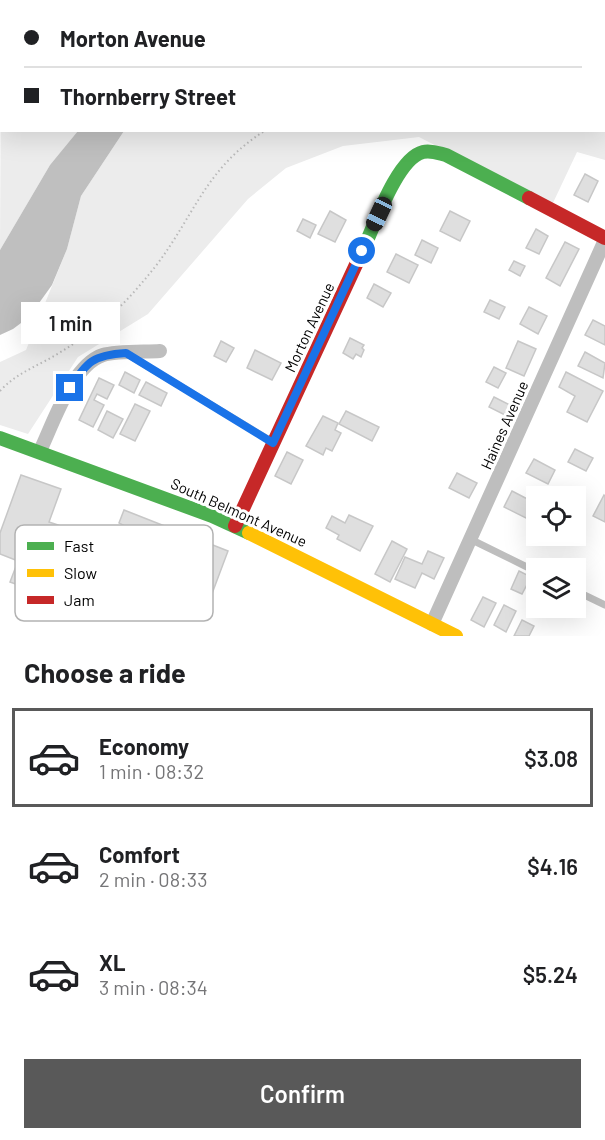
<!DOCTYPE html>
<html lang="en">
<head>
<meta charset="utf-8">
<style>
  :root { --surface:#fff; --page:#f2f2f2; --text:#202124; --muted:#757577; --line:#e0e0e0; --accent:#595959 }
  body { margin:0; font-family:Barlow,sans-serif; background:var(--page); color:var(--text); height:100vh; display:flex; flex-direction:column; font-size:22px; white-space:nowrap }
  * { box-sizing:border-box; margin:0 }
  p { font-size:20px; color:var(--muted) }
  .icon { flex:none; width:33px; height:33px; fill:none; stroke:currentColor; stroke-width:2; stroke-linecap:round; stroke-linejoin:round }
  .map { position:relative; height:636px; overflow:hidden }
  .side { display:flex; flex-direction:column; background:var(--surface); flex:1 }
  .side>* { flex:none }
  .guide { position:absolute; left:0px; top:0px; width:606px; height:132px; box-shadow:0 6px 24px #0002; display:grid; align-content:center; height:132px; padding:0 24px; background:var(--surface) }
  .tools { position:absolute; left:526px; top:486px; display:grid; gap:12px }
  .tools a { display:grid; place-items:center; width:60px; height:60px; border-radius:0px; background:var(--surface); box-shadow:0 6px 24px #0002; font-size:30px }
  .end { position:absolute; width:27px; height:27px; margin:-14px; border:8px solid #1a73e8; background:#fff; box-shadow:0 0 0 3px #fff }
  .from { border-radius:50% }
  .bubble { position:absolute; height:42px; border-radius:0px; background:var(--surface); box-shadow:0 6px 24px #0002; font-size:20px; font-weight:600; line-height:42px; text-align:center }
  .car { position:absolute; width:18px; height:36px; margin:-18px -9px; border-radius:8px; box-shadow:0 0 4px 2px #0007; background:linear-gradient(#222 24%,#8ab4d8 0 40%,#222 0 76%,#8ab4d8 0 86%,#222 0) }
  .guide b { display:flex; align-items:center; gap:21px; height:57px; font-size:22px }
  .guide b+b { border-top:2px solid var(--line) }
  .guide i { width:15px; height:15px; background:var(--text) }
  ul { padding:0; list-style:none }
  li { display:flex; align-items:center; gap:18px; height:99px; margin:0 12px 9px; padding:0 12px; border:3px solid transparent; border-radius:0px }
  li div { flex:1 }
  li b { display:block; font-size:22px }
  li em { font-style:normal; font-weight:600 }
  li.current { border-color:var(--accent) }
  li>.icon { width:54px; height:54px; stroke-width:1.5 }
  h2 { padding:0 24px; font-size:27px; line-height:72px }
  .action { display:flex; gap:12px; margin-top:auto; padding:12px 24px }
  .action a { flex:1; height:69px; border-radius:0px; background:var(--accent); color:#fff; font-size:24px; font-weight:600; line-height:69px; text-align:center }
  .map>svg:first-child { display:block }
</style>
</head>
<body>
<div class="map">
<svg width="605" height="636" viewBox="0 0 605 636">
  <rect width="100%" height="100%" fill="#fff"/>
  <g fill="#ececec">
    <path d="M 25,0 L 241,0 L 24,1 Z"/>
    <path d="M 1,40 L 2,130 L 79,131 L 50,165 L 0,250 Z"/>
    <path d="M 605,85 L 605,160 L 577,152 L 552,205 L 419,137 L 343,146 L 286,168 L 248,199 L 148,314 L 78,357 L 28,434 L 0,425 L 0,362 L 26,350 L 67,249 L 81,196 L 124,131 L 604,130 Z"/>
  </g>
  <g fill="#bfbfbf">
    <path d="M 241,0 L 527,0 L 532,1 L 237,1 Z"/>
    <path d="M 78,131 L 124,131 L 81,196 L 67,249 L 52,285 L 29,317 L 13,329 L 0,335 L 0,250 L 50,165 Z"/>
  </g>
  <g fill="#dfdfdf" stroke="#c7c7c7" stroke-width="1.5">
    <path d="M 585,174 L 598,181 L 588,202 L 574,195 Z"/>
    <path d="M 330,211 L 346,220 L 335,242 L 318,234 Z"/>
    <path d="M 450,211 L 470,221 L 460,241 L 440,231 Z"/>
    <path d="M 303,219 L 316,225 L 310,238 L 297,231 Z"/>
    <path d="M 536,229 L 548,236 L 539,254 L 526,248 Z"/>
    <path d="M 422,240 L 438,248 L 431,263 L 415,255 Z"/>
    <path d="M 565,242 L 579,249 L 560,286 L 546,278 Z"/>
    <path d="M 396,254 L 418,265 L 409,283 L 387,272 Z"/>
    <path d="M 514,261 L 525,266 L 520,276 L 509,270 Z"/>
    <path d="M 374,284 L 391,293 L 383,307 L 367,298 Z"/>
    <path d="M 490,300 L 505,307 L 499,319 L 484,312 Z"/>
    <path d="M 529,307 L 547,316 L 538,334 L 520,324 Z"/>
    <path d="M 593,320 L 605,326 L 605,345 L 585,335 Z"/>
    <path d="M 350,338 L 364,345 L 362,348 L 364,350 L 361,357 L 356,354 L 353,359 L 343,353 Z"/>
    <path d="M 221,341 L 234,348 L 226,362 L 214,356 Z"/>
    <path d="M 518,341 L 536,349 L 524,376 L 506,368 Z"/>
    <path d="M 255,350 L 281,363 L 272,380 L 247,368 Z"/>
    <path d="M 585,352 L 605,363 L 603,378 L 578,366 Z"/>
    <path d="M 494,367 L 506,373 L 498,388 L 486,382 Z"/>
    <path d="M 125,372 L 140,380 L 134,393 L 119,385 Z"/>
    <path d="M 566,372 L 603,391 L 587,422 L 567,412 L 575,396 L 559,387 Z"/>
    <path d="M 99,378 L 114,385 L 107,399 L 97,394 L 94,400 L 104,405 L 93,427 L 79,420 Z"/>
    <path d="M 146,382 L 167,393 L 161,406 L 139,395 Z"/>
    <path d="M 494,397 L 510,405 L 505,415 L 489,407 Z"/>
    <path d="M 135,404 L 150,411 L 135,441 L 120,434 Z"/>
    <path d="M 107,411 L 123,419 L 113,438 L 98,430 Z"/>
    <path d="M 346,411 L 379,427 L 372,441 L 339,424 Z"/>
    <path d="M 323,416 L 338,423 L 335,430 L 341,433 L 332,451 L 326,448 L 323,455 L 306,446 Z"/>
    <path d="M 575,449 L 593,458 L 586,471 L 568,462 Z"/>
    <path d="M 287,452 L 303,460 L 291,484 L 275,476 Z"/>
    <path d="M 534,459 L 555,470 L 548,484 L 526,473 Z"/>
    <path d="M 457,473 L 477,483 L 469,498 L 449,488 Z"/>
    <path d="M 21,475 L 61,489 L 49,522 L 76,531 L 73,538 L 96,546 L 74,605 L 10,582 L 18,561 L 0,554 L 0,533 Z"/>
    <path d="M 512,491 L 537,504 L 537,517 L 534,522 L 504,507 Z"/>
    <path d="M 604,495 L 605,496 L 605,522 L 593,516 Z"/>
    <path d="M 124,510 L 228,551 L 207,607 L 121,573 L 131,547 L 119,542 L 125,526 L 119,523 Z"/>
    <path d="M 349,515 L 373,526 L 360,551 L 337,539 L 339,535 L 326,528 L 332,516 L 345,523 Z"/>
    <path d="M 392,541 L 407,549 L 390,582 L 375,574 Z"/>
    <path d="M 428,551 L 444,558 L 434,579 L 422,573 L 415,588 L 395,579 L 405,557 L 422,564 Z"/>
    <path d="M 519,571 L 531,577 L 522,594 L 511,589 Z"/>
    <path d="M 483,597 L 496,603 L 484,627 L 471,620 Z"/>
    <path d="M 504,605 L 516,611 L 506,632 L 494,625 Z"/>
    <path d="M 522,620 L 534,626 L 529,636 L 514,636 Z"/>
  </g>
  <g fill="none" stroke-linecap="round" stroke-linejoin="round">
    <g stroke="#b9b9b9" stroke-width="2" stroke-dasharray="1.5 3" stroke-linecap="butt">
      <path d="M 602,130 L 605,131"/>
      <path d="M 0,391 C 14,376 28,370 45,361 C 69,348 92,332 112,314 C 128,300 142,283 155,267 C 195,215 205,168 266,130"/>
    </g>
    <g stroke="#bebebe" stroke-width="7">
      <path d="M 127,354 L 271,441"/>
      <path d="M 470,539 L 537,572"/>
      <path d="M 576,591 L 605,605"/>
    </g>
    <g stroke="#bebebe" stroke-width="14">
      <path d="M 40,451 C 53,424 72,365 103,355 C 116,351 145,352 160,351"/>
      <path d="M 432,624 L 605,240"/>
    </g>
    <g stroke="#4caf50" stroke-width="14">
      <path d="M 366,243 C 376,221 398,158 423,152 C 431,150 438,153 446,155 L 529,198"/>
      <path d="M 0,438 L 212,516 L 249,533"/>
    </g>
    <path stroke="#ffc107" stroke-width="14" d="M 249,533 L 456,636"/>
    <g stroke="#c62828" stroke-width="14">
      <path d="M 529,198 L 605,238"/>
      <path d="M 235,526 L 366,243"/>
    </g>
  </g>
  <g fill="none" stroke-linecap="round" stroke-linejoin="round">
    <path stroke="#1a73e8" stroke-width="8" d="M 70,388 C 87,361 94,355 126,353 L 273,443 L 362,251"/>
  </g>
  <g text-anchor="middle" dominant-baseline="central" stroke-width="6" stroke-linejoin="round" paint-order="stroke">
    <g font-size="15" fill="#000" stroke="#fff">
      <text transform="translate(309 327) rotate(-65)">Morton Avenue</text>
      <text transform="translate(504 425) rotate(-66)">Haines Avenue</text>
      <text transform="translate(239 512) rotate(24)">South Belmont Avenue</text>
    </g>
  </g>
  <rect x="15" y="525" width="198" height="96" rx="9" fill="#fff" stroke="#b2b2b2" stroke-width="1.5"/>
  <rect x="27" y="542" width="27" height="8" fill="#4caf50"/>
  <rect x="27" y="569" width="27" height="8" fill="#ffc107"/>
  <rect x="27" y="596" width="27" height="8" fill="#c62828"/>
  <g font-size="16" fill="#000">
    <text x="64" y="552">Fast</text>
    <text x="64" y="579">Slow</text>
    <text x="64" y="606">Jam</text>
  </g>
</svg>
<div class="tools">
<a><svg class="icon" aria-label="locate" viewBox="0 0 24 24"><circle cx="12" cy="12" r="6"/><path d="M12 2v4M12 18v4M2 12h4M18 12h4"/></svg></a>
<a><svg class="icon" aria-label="layers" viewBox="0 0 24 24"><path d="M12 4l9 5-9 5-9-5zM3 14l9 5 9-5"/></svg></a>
</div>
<i class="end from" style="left:362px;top:251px"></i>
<i class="end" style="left:70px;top:388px"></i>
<div class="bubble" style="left:21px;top:302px;width:99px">1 min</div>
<i class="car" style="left:379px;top:214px;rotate:205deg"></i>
<div class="guide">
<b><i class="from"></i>Morton Avenue</b>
<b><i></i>Thornberry Street</b>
</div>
</div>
<section class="side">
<h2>Choose a ride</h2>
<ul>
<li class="current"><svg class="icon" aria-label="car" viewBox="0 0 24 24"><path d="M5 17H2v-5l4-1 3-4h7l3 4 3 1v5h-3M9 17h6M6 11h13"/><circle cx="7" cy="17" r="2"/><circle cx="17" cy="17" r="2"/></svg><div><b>Economy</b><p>1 min · 08:32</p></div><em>$3.08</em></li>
<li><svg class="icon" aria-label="car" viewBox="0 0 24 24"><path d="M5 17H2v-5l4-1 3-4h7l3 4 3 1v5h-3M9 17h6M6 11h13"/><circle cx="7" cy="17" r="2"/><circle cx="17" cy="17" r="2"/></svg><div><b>Comfort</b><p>2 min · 08:33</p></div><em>$4.16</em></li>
<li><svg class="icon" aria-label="car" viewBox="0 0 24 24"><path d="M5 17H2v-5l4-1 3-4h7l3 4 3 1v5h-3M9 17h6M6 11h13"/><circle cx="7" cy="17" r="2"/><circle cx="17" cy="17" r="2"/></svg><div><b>XL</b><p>3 min · 08:34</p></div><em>$5.24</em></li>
</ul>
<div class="action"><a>Confirm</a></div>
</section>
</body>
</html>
